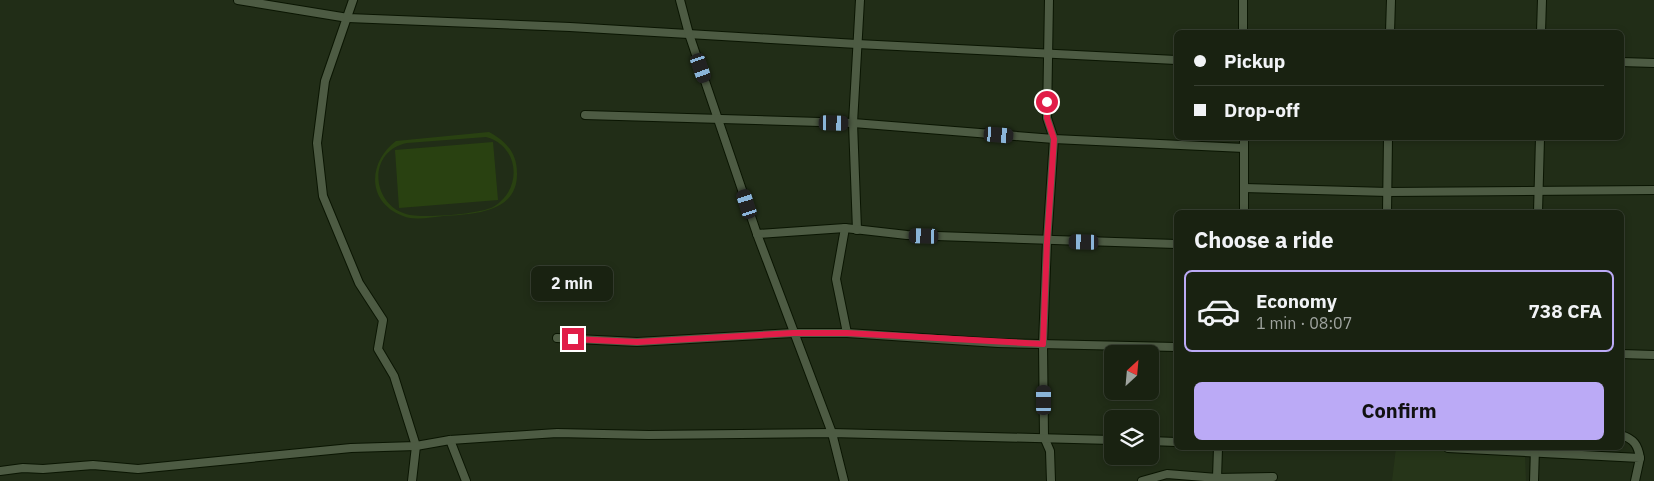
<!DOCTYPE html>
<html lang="en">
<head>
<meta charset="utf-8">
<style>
  :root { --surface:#192211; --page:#222a1a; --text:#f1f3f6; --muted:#9fa49f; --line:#373f31; --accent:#bbaaf6 }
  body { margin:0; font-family:"IBM Plex Sans",sans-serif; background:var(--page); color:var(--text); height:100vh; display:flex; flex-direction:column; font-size:19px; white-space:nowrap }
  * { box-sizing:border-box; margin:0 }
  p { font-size:16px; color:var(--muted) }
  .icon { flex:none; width:28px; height:28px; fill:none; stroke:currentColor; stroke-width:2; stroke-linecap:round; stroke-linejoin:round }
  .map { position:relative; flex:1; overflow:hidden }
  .drawer { position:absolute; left:1174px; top:210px; width:450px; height:240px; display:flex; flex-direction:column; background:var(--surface); border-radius:8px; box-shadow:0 2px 8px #0003,0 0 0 1px var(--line) }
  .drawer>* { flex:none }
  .top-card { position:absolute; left:1174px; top:30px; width:450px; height:110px; border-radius:8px; box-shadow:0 2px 8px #0003,0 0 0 1px var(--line); display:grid; align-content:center; height:110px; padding:0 20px; background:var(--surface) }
  .needle { width:32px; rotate:26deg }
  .controls { position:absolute; left:1104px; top:345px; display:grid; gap:10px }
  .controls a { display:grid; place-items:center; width:55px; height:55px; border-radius:8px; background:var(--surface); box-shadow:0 2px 8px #0003,0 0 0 1px var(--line); font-size:25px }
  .end { position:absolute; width:22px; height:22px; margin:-11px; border:6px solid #e11d48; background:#fff; box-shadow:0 0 0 2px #fff }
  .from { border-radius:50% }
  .bubble { position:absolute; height:35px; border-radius:8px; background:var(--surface); box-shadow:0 2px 8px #0003,0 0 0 1px var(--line); font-size:16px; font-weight:700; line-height:35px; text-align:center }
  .car { position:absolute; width:15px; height:30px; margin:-15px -8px; border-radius:6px; box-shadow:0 0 4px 1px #0007; background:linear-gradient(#222 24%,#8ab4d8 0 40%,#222 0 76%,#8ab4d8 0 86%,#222 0) }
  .top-card b { display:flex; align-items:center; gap:18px; height:48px; font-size:19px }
  .top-card b+b { border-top:1px solid var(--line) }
  .top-card i { width:12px; height:12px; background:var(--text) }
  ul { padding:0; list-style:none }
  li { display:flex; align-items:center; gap:15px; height:82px; margin:0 10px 8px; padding:0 10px; border:2px solid transparent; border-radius:8px }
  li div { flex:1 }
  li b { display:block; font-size:19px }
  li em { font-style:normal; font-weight:700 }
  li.current { border-color:var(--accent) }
  li>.icon { width:45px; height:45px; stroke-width:1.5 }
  h2 { padding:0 20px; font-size:22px; line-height:60px }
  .cta { display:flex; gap:10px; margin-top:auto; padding:10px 20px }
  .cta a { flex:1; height:58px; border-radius:8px; background:var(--accent); color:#111; font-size:20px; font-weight:700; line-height:58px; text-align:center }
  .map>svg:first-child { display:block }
</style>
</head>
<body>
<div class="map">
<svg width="1654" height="481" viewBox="0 0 1654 481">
  <rect width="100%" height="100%" fill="#212d17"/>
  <path fill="#263519" d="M 1396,448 L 1525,456 L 1526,481 L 1392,481 Z"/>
  <g fill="#294111" fill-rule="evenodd">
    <path d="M 489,132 C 506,141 517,153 517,173 C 518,213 473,214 444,216 C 431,217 415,221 403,216 C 366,202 368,162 396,141 ZM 486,137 C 520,146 523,190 493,207 C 480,214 421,219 406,214 C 371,204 367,151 407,143 Z"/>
    <path d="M 493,142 L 498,200 L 399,208 L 395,150 Z"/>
  </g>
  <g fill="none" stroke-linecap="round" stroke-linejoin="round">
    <g stroke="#0a1502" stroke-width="10">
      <g id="minor">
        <path d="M 238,0 L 348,18 L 570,27 L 857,44 L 1176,60"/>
        <path d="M 353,0 L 325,81 L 317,143 L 323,196 L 359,283 L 383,320 L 378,349 L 394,376 L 416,446 L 412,481"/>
        <path d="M 680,0 L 689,34 L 757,234 L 832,433 L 844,481"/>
        <path d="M 1049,0 L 1047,118 L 1054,139 L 1047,242 L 1043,344 L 1044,437 L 1050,451 L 1051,481"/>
        <path d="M 1243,0 L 1243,32"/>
        <path d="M 1390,32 L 1391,0"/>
        <path d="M 1541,32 L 1542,0"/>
        <path d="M 1621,62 L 1654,63"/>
        <path d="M 585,115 L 853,123 L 1054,139 L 1244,148"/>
        <path d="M 1244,188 L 1388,192 L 1654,190"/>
        <path d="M 1244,212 L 1244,138"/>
        <path d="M 1387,212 L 1388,138"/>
        <path d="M 1538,212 L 1540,138"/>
        <path d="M 845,228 L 836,279 L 847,333"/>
        <path d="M 857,230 L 853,123 L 860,0"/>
        <path d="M 757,234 L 845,228 L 907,235 L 1176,244"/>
        <path d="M 557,338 L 637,342 L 793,333 L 847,333 L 998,343 L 1176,347"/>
        <path d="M 1621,354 L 1654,355"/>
        <path d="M 1621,435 C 1634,439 1638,445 1640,458"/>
        <path d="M 450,440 L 466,481"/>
        <path d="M 1150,441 L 1176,442"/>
        <path d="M 1448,448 L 1640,458 L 1635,481"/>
        <path d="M 0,471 L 23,468 L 43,469 L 93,465 L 138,469 L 351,448 L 416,446 L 450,440 L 557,433 L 649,435 L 832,433 L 1112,440"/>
        <path d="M 1217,478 L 1218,448"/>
        <path d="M 1142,481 L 1167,474 L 1217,478 L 1273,477"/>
        <path d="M 1534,481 L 1535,448"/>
      </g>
    </g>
    <use href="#minor" stroke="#4d5b43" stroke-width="8"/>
  </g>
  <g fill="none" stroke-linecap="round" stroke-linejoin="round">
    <path stroke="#e11d48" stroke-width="6" d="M 573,339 L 637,342 L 793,333 L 847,333 L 1043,344 L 1047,242 L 1054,139 L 1047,118 L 1047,102"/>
  </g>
</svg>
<div class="controls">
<a><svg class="needle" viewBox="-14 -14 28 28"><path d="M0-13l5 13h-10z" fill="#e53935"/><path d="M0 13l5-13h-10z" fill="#9fa49f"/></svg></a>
<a><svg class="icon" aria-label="layers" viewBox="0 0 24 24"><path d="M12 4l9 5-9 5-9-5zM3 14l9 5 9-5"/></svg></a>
</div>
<i class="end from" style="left:1047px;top:102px"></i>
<i class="end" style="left:573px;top:339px"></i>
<div class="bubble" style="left:531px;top:266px;width:82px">2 min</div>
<i class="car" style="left:701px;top:68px;rotate:161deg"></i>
<i class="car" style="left:834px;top:123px;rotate:91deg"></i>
<i class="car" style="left:999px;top:135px;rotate:95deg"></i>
<i class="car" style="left:747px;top:204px;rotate:342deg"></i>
<i class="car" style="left:924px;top:236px;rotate:272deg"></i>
<i class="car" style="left:1084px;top:242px;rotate:271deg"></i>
<i class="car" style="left:1044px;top:400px;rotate:0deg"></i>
<div class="top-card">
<b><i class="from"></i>Pickup</b>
<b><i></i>Drop-off</b>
</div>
<section class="drawer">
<h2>Choose a ride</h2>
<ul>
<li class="current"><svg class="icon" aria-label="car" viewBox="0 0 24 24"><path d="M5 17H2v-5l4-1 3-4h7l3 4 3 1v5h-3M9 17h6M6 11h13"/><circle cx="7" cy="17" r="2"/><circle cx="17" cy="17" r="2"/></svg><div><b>Economy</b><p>1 min · 08:07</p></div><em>738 CFA</em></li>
</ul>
<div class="cta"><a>Confirm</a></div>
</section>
</div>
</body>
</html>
